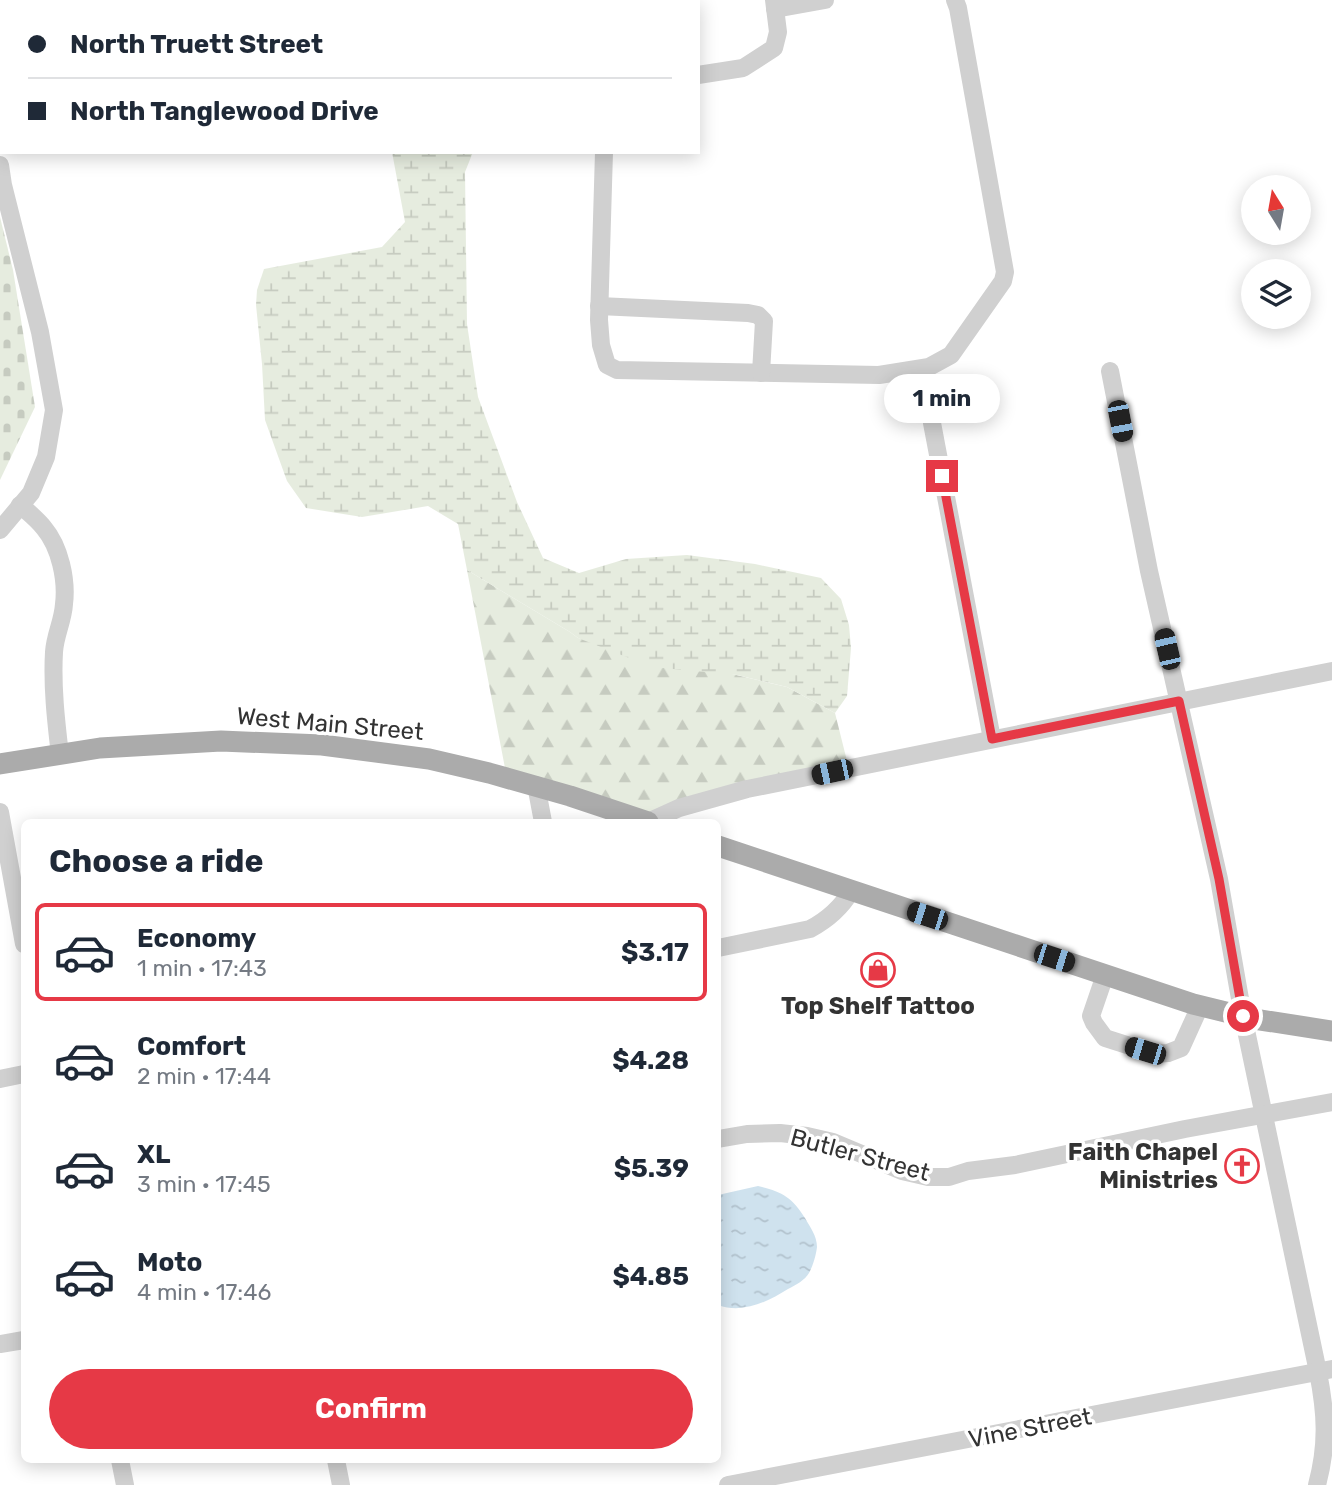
<!DOCTYPE html>
<html lang="en">
<head>
<meta charset="utf-8">
<style>
  :root { --surface:#fff; --page:#f2f2f3; --text:#1f2937; --muted:#747a83; --line:#e0e1e3; --accent:#e63946 }
  body { margin:0; font-family:Rubik,sans-serif; background:var(--page); color:var(--text); height:100vh; display:flex; flex-direction:column; font-size:26px; white-space:nowrap }
  * { box-sizing:border-box; margin:0 }
  p { font-size:23px; color:var(--muted) }
  .icon { flex:none; width:38px; height:38px; fill:none; stroke:currentColor; stroke-width:2; stroke-linecap:round; stroke-linejoin:round }
  .map { position:relative; flex:1; overflow:hidden }
  .side { position:absolute; left:21px; top:819px; width:700px; height:644px; display:flex; flex-direction:column; background:var(--surface); border-radius:10px; box-shadow:0 4px 18px #0003 }
  .side>* { flex:none }
  .banner { position:absolute; left:0px; top:0px; width:700px; height:154px; box-shadow:0 4px 18px #0003; display:grid; align-content:center; height:154px; padding:0 28px; background:var(--surface) }
  .needle { width:46px; rotate:349deg }
  .fabs { position:absolute; left:1241px; top:175px; display:grid; gap:14px }
  .fabs a { display:grid; place-items:center; width:70px; height:70px; border-radius:50%; background:var(--surface); box-shadow:0 4px 18px #0003; font-size:35px }
  .end { position:absolute; width:32px; height:32px; margin:-16px; border:9px solid #e63946; background:#fff; box-shadow:0 0 0 4px #fff }
  .from { border-radius:50% }
  .bubble { position:absolute; height:49px; border-radius:24px; background:var(--surface); box-shadow:0 4px 18px #0003; font-size:23px; font-weight:700; line-height:49px; text-align:center }
  .car { position:absolute; width:21px; height:42px; margin:-21px -10px; border-radius:9px; box-shadow:0 0 5px 2px #0007; background:linear-gradient(#222 24%,#8ab4d8 0 40%,#222 0 76%,#8ab4d8 0 86%,#222 0) }
  .banner b { display:flex; align-items:center; gap:24px; height:66px; font-size:26px }
  .banner b+b { border-top:2px solid var(--line) }
  .banner i { width:18px; height:18px; background:var(--text) }
  ul { padding:0; list-style:none }
  li { display:flex; align-items:center; gap:21px; height:98px; margin:0 14px 10px; padding:0 14px; border:4px solid transparent; border-radius:10px }
  li div { flex:1 }
  li b { display:block; font-size:26px }
  li em { font-style:normal; font-weight:700 }
  li.selected { border-color:var(--accent) }
  li>.icon { width:63px; height:63px; stroke-width:1.5 }
  h2 { padding:0 28px; font-size:32px; line-height:84px }
  .action { display:flex; gap:14px; margin-top:auto; padding:14px 28px }
  .action a { flex:1; height:80px; border-radius:42px; background:var(--accent); color:#fff; font-size:28px; font-weight:700; line-height:80px; text-align:center }
  .map>svg:first-child { display:block }
</style>
</head>
<body>
<div class="map">
<svg width="1332" height="1485" viewBox="0 0 1332 1485">
  <defs>
    <pattern id="forest-firs" width="22" height="20" patternUnits="userSpaceOnUse" patternTransform="scale(1.75)"><rect width="22" height="20" fill="#e6ecdf"/><path d="M5 1l3.5 6h-7zM16 11l3.5 6h-7z" fill="#c6cbc0"/></pattern>
    <pattern id="wetland-marsh" width="20" height="14" patternUnits="userSpaceOnUse" patternTransform="scale(1.75)"><rect width="20" height="14" fill="#e6ecdf"/><path d="M1 5h8M5 5V1M11 12h8M15 12V8" fill="none" stroke="#c6cbc0"/></pattern>
    <pattern id="cemetery-stones" width="16" height="16" patternUnits="userSpaceOnUse" patternTransform="scale(1.75)"><rect width="16" height="16" fill="#e6ecdf"/><path d="M2 7V4a2 2 0 0 1 4 0v3zM10 15v-3a2 2 0 0 1 4 0v3z" fill="#c6cbc0"/></pattern>
    <pattern id="water-ripples" width="26" height="14" patternUnits="userSpaceOnUse" patternTransform="scale(1.75)"><rect width="26" height="14" fill="#cfe2ee"/><path d="M2 4q2-2 4 0t4 0M15 11q2-2 4 0t4 0" fill="none" stroke="#b2c2cd"/></pattern>
  </defs>
  <rect width="100%" height="100%" fill="#fff"/>
  <path fill="url(#forest-firs)" d="M 467,570 L 570,632 L 578,638 L 787,687 L 835,713 L 850,773 L 662,817 L 505,768 Z"/>
  <path fill="url(#wetland-marsh)" d="M 392,152 L 473,152 L 465,172 L 467,324 L 478,397 L 517,502 L 543,558 L 579,573 L 626,559 L 687,555 L 755,564 L 821,578 L 841,599 L 849,625 L 851,648 L 847,696 L 835,713 L 787,687 L 737,675 L 652,667 L 578,638 L 570,632 L 467,570 L 458,524 L 428,506 L 362,517 L 306,508 L 287,481 L 265,420 L 262,364 L 256,305 L 257,290 L 264,269 L 382,247 L 405,222 Z"/>
  <path fill="url(#cemetery-stones)" d="M 0,217 L 13,270 L 35,407 L 0,480 Z"/>
  <path fill="url(#water-ripples)" d="M 758,1186 C 781,1191 792,1197 805,1218 C 810,1227 817,1236 817,1247 C 816,1255 813,1266 809,1273 C 805,1280 796,1285 788,1289 C 767,1302 743,1314 718,1305 L 718,1195 Z"/>
  <g fill="none" stroke-linecap="round" stroke-linejoin="round">
    <g stroke="#d0d0d0" stroke-width="18">
      <path d="M 775,9 L 825,0"/>
      <path d="M 698,75 L 743,68 L 774,48 L 778,32 L 774,0"/>
      <path d="M 604,152 L 599,320 L 601,345 L 607,365 L 617,370 L 879,375 L 929,367 L 951,355 L 1003,281 L 1005,272 L 958,8 L 955,0"/>
      <path d="M 0,165 L 3,185 L 40,332 L 54,410 L 46,457 L 31,493 L 0,530"/>
      <path d="M 599,306 L 748,313 L 758,315 L 764,321 L 761,373"/>
      <path d="M 1110,371 L 1149,571 L 1219,879 L 1243,1016 L 1318,1372 C 1326,1413 1328,1444 1317,1485"/>
      <path d="M 932,423 L 992,739"/>
      <path d="M 20,505 C 28,512 37,519 44,528 C 60,547 67,580 64,604 C 63,621 55,635 54,652 C 52,686 56,721 60,755"/>
      <path d="M 536,785 L 543,822"/>
      <path d="M 0,812 L 24,944"/>
      <path d="M 648,822 L 679,808 L 747,789 L 1332,671"/>
      <path d="M 718,948 L 810,929 C 827,920 841,908 851,891"/>
      <path d="M 1105,975 L 1091,1016 L 1094,1023 L 1105,1038 L 1155,1054 L 1168,1053 L 1181,1048 L 1200,1006"/>
      <path d="M 0,1079 L 24,1074"/>
      <path d="M 718,1139 L 747,1134 L 780,1133 L 807,1136 L 833,1142 L 902,1171 L 928,1177 L 949,1177 L 968,1171 L 1015,1165 L 1185,1129 L 1332,1102"/>
      <path d="M 0,1344 L 24,1340"/>
      <path d="M 120,1460 L 125,1485"/>
      <path d="M 336,1460 L 341,1485"/>
      <path d="M 728,1485 L 1332,1369"/>
    </g>
    <g stroke="#ababab" stroke-width="21">
      <path d="M 0,764 L 100,748 L 221,741 L 322,745 L 429,759 L 489,773 L 570,796 L 648,822"/>
      <path d="M 718,846 L 1193,1004 L 1254,1019 L 1332,1031"/>
    </g>
  </g>
  <g fill="none" stroke-linecap="round" stroke-linejoin="round">
    <path stroke="#e63946" stroke-width="9" d="M 942,476 L 992,739 L 1179,701 L 1219,879 L 1243,1016"/>
  </g>
  <defs>
    <g id="shop-ring" transform="scale(1.75)"><circle r="9.5" fill="#fff" stroke="#e63946" stroke-width="1.5"/><path d="M-5-2.5h2.3a2.7 3.5 0 0 1 5.4 0H5L5.5 6h-11ZM-1.5-2.5h3a1.5 2.3 0 0 0-3 0Z" fill="#e63946"/></g>
    <g id="church-ring" transform="scale(1.75)"><circle r="9.5" fill="#fff" stroke="#e63946" stroke-width="1.5"/><path d="M-1.2-6h2.4v3.5h3.3v2.4h-3.3V6h-2.4V-.1h-3.3v-2.4h3.3Z" fill="#e63946"/></g>
  </defs>
  <g fill-rule="evenodd">
    <use href="#shop-ring" x="878" y="970"/>
    <use href="#church-ring" x="1242" y="1166"/>
  </g>
  <g text-anchor="middle" dominant-baseline="central" stroke-width="7" stroke-linejoin="round" paint-order="stroke">
    <g font-size="24" fill="#333" stroke="#fff">
      <text transform="translate(330 724) rotate(5)">West Main Street</text>
      <text transform="translate(860 1155) rotate(15)">Butler Street</text>
      <text transform="translate(1030 1428) rotate(-11)">Vine Street</text>
    </g>
    <g font-size="24" font-weight="bold" fill="#333" stroke="#fff">
      <text x="878" y="1006">Top Shelf Tattoo</text>
      <text x="1218" y="1152" text-anchor="end">Faith Chapel<tspan x="1218" dy="28">Ministries</tspan></text>
    </g>
  </g>
</svg>
<div class="fabs">
<a><svg class="needle" viewBox="-14 -14 28 28"><path d="M0-13l5 13h-10z" fill="#e53935"/><path d="M0 13l5-13h-10z" fill="#747a83"/></svg></a>
<a><svg class="icon" aria-label="layers" viewBox="0 0 24 24"><path d="M12 4l9 5-9 5-9-5zM3 14l9 5 9-5"/></svg></a>
</div>
<i class="end from" style="left:1243px;top:1016px"></i>
<i class="end" style="left:942px;top:476px"></i>
<div class="bubble" style="left:884px;top:374px;width:116px">1 min</div>
<i class="car" style="left:1120px;top:421px;rotate:169deg"></i>
<i class="car" style="left:1167px;top:649px;rotate:347deg"></i>
<i class="car" style="left:832px;top:772px;rotate:258deg"></i>
<i class="car" style="left:927px;top:916px;rotate:288deg"></i>
<i class="car" style="left:1054px;top:958px;rotate:108deg"></i>
<i class="car" style="left:1145px;top:1051px;rotate:287deg"></i>
<div class="banner">
<b><i class="from"></i>North Truett Street</b>
<b><i></i>North Tanglewood Drive</b>
</div>
<section class="side">
<h2>Choose a ride</h2>
<ul>
<li class="selected"><svg class="icon" aria-label="car" viewBox="0 0 24 24"><path d="M5 17H2v-5l4-1 3-4h7l3 4 3 1v5h-3M9 17h6M6 11h13"/><circle cx="7" cy="17" r="2"/><circle cx="17" cy="17" r="2"/></svg><div><b>Economy</b><p>1 min · 17:43</p></div><em>$3.17</em></li>
<li><svg class="icon" aria-label="car" viewBox="0 0 24 24"><path d="M5 17H2v-5l4-1 3-4h7l3 4 3 1v5h-3M9 17h6M6 11h13"/><circle cx="7" cy="17" r="2"/><circle cx="17" cy="17" r="2"/></svg><div><b>Comfort</b><p>2 min · 17:44</p></div><em>$4.28</em></li>
<li><svg class="icon" aria-label="car" viewBox="0 0 24 24"><path d="M5 17H2v-5l4-1 3-4h7l3 4 3 1v5h-3M9 17h6M6 11h13"/><circle cx="7" cy="17" r="2"/><circle cx="17" cy="17" r="2"/></svg><div><b>XL</b><p>3 min · 17:45</p></div><em>$5.39</em></li>
<li><svg class="icon" aria-label="car" viewBox="0 0 24 24"><path d="M5 17H2v-5l4-1 3-4h7l3 4 3 1v5h-3M9 17h6M6 11h13"/><circle cx="7" cy="17" r="2"/><circle cx="17" cy="17" r="2"/></svg><div><b>Moto</b><p>4 min · 17:46</p></div><em>$4.85</em></li>
</ul>
<div class="action"><a>Confirm</a></div>
</section>
</div>
</body>
</html>
